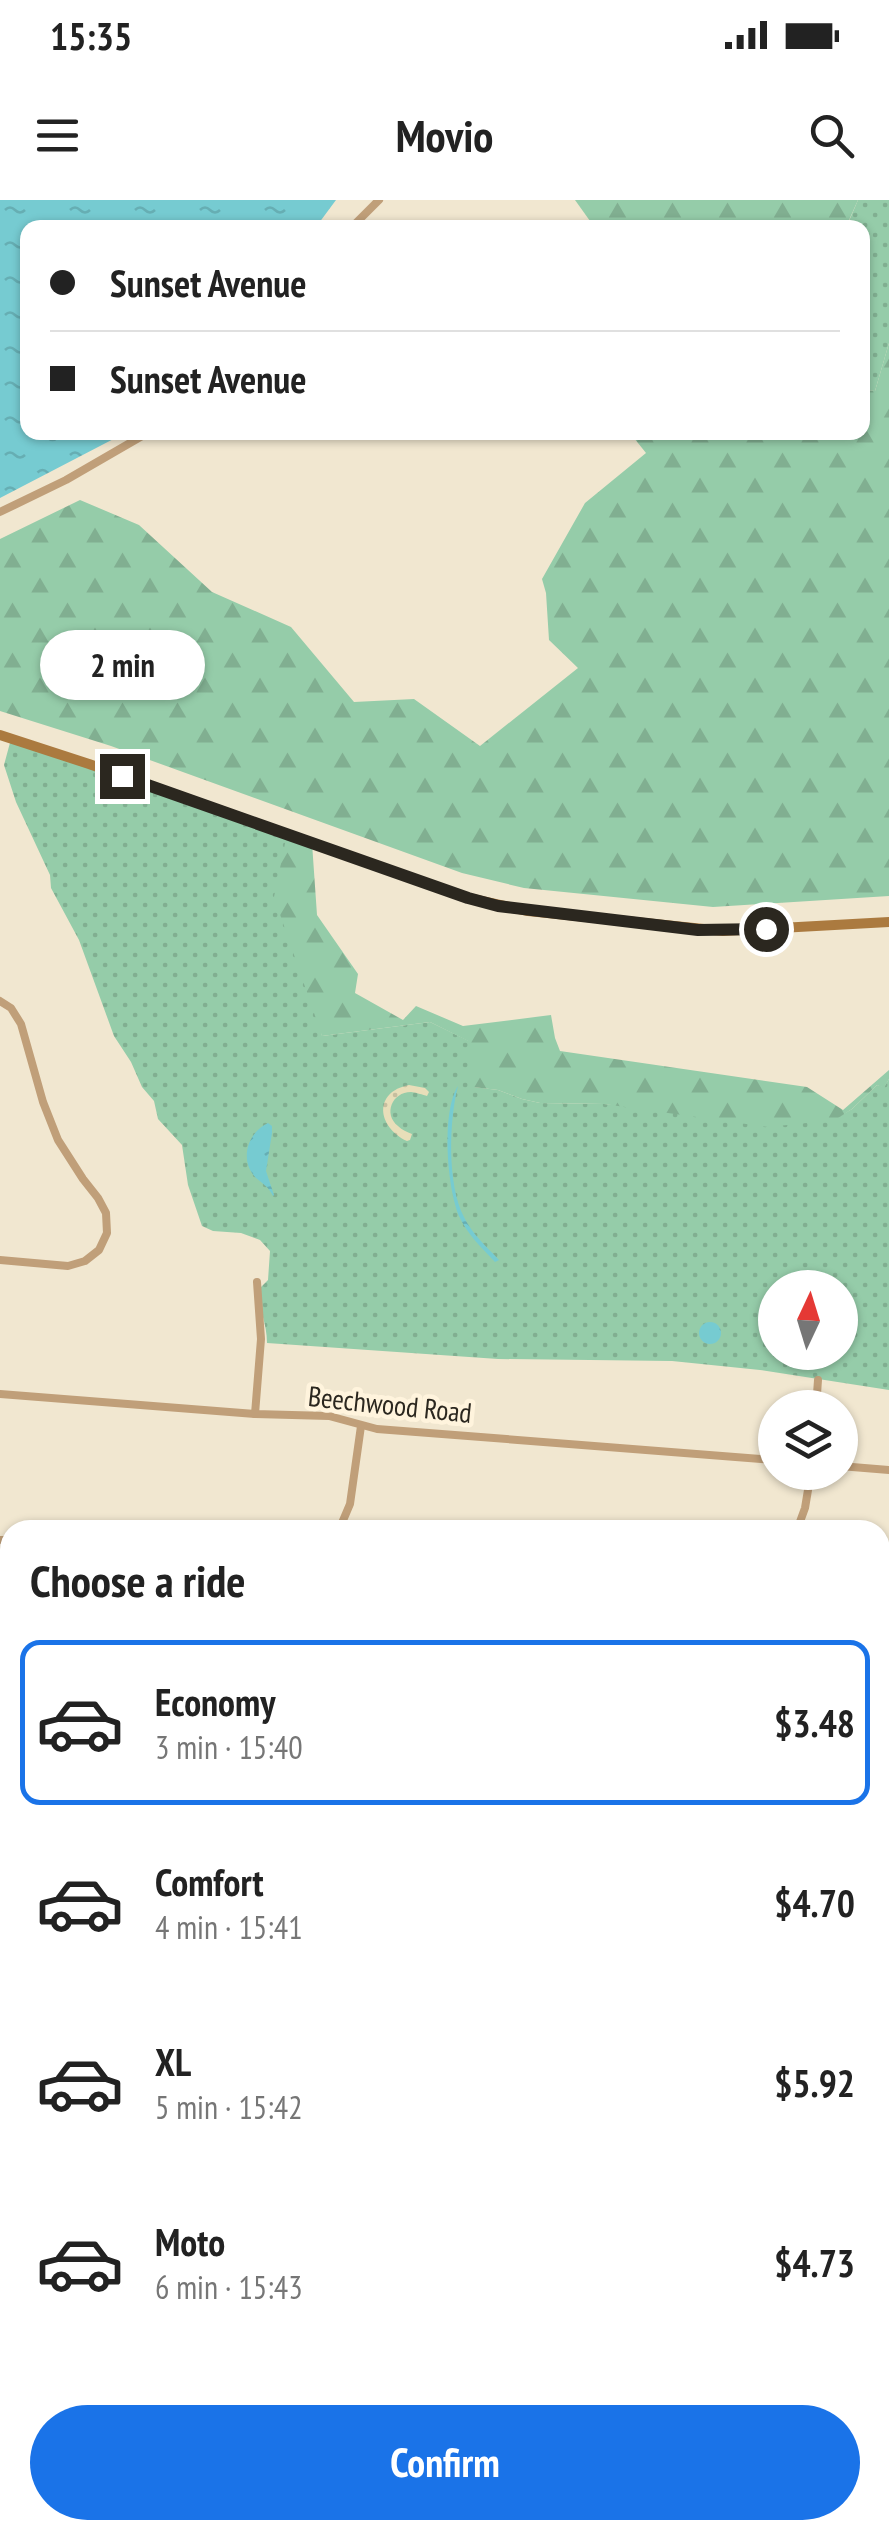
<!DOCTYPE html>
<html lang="en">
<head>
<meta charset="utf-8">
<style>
  :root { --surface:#fff; --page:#f6f6f6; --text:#222; --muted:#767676; --line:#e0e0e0; --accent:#1a73e8 }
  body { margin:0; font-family:"PT Sans Narrow",sans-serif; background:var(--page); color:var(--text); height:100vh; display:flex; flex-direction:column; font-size:38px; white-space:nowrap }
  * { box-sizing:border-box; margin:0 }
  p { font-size:32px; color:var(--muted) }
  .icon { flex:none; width:55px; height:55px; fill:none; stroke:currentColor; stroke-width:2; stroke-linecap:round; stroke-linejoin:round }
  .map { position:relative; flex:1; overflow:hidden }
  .details { position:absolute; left:0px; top:1320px; width:890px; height:1020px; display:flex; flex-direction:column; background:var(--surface); border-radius:30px 30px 0 0; box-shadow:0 2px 8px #0004 }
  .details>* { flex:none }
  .guide { position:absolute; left:20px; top:20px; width:850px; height:220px; border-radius:20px; box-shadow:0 2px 8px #0004; display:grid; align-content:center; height:220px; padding:0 30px; background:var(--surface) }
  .needle { width:65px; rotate:4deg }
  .buttons { position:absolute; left:758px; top:1070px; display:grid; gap:20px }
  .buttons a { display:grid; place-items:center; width:100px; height:100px; border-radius:50%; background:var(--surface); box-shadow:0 2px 8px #0004; font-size:50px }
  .end { position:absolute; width:45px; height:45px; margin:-22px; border:12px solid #2b271f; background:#fff; box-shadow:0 0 0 5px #fff }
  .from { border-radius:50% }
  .bubble { position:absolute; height:70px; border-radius:35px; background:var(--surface); box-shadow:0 2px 8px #0004; font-size:32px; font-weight:700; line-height:70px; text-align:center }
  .guide b { display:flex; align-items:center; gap:35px; height:95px; font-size:38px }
  .guide b+b { border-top:2px solid var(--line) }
  .guide i { width:25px; height:25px; background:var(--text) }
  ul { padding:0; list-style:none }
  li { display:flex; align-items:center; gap:30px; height:165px; margin:0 20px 15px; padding:0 10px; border:5px solid transparent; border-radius:20px }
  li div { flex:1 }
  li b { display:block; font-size:38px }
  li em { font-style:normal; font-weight:700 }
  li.selected { border-color:var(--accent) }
  li>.icon { width:90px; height:90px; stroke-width:1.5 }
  h2 { padding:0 30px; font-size:45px; line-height:120px }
  .primary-button { display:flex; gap:20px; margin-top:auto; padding:20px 30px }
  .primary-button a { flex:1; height:115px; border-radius:60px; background:var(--accent); color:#fff; font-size:40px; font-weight:700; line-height:115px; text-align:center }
  .status { display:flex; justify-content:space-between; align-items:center; height:70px; padding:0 50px; background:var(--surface); direction:ltr }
  .status svg { height:28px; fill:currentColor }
  header { display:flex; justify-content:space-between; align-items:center; height:130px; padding:0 30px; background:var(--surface); font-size:45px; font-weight:700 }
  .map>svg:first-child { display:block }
</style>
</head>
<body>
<div class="status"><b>15:35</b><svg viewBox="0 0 49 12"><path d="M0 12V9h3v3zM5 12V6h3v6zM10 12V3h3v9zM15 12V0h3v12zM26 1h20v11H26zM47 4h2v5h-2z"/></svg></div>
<header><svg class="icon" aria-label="menu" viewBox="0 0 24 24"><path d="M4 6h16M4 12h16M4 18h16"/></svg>Movio<svg class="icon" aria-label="search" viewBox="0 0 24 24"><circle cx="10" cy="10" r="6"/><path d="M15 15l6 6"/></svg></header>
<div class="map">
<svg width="889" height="2340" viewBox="0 0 889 2340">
  <defs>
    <pattern id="grass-dots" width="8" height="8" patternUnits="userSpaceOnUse" patternTransform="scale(2.5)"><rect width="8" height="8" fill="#95cca9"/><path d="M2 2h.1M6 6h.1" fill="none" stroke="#81af91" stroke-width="1.8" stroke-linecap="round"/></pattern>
    <pattern id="forest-firs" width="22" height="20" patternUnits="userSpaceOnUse" patternTransform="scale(2.5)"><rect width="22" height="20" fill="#95cca9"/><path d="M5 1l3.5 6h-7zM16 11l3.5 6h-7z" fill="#81af91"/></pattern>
    <pattern id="sand-dots" width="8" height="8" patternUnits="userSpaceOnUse" patternTransform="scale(2.5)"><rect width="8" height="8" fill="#e8deb9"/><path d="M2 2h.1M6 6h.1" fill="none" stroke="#c7be9f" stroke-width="1.8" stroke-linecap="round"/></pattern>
    <pattern id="water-ripples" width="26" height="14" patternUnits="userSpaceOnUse" patternTransform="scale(2.5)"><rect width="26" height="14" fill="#76cbd1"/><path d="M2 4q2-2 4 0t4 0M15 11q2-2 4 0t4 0" fill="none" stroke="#66aeb3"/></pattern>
  </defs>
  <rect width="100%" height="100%" fill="#f1e7d0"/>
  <g fill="url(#grass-dots)" fill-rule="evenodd">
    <path d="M 858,0 L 889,0 L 889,143 L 875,191 L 863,190 L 862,28 L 846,28 Z"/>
    <path d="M 11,539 L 287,634 L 285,653 L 322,836 L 430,822 L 469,841 L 474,887 L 498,890 L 522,899 L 540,903 L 604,904 L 816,920 L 835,919 L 852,909 L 877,885 L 884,887 L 889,879 L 889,1190 L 760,1170 L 672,1161 L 498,1159 L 267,1143 C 267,1123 259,1110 258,1090 L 268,1080 L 270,1051 L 260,1040 L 241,1033 L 213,1031 L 202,1026 L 188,985 L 182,945 L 158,919 L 154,901 L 142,887 L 131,862 L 114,836 L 79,740 L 51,688 L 50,675 L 16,602 L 4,565 ZM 775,1088 L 840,1088 L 840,1152 L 775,1152 Z"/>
  </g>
  <g fill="url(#forest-firs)">
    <path d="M 575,0 L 858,0 L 846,27 L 595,28 Z"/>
    <path d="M 889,143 L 889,696 L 713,707 L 524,688 L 462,673 L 111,546 L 0,511 L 0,339 L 80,300 L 139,325 L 212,392 L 291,427 L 354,502 L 414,499 L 480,546 L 578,468 L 549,440 L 546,393 L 542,379 L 585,303 L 646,253 L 630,233 L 862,232 L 863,190 L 875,191 Z"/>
    <path d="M 287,634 L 312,643 L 317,715 L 358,774 L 355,793 L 403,820 L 416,806 L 463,826 L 551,815 L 555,838 L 560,851 L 807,887 L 843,910 L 889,870 L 889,879 L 884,888 L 877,885 L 852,909 L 835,920 L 768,927 L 604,904 L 540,903 L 522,899 L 498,890 L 473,887 L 468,841 L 430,822 L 322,836 L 274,697 Z"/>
  </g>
  <path fill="url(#sand-dots)" d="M 409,885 L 425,888 L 429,892 L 427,896 C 424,895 414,892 411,892 C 392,892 383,914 398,926 C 402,930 407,932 412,934 L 410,940 L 407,941 C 377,927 373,892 409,885 Z"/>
  <path fill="#95cca9" d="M 497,2330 L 629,2330 L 628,2340 L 505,2340 Z"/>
  <g fill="url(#water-ripples)">
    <path d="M 0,0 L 336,0 L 316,27 L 28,28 L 28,232 L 125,233 L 0,298 Z"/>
    <path d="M 458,886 C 449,920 447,985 464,1017 C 472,1034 487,1047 499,1060 L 495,1062 C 482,1048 468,1035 460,1018 C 447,990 441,912 458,886 Z"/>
    <path d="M 268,923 L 272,926 L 272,933 L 266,971 L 274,995 L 273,996 C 268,986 264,985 256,978 C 239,961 247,933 268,923 Z"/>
    <circle cx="710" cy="1133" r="11"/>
    <path d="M 10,2261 L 10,2330 L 16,2330 L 19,2340 L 7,2340 C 0,2316 6,2285 10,2261 Z"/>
  </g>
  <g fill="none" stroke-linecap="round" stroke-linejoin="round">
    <g stroke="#c09f79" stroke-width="8">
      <path d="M 351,28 L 379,0"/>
      <path d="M 0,312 L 66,280 L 149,232"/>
      <path d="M 0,801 L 11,808 L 21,824 L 43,902 L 58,940 L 83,979 L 98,998 L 106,1013 L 107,1033 L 99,1050 L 85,1061 L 68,1066 L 0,1060"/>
      <path d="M 0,1194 L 255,1214 L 329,1216 L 377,1229 L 775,1260"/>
      <path d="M 816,1208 L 818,1180"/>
      <path d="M 255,1214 L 261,1139 L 257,1082"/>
      <path d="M 840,1266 L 889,1270"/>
      <path d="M 339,1330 L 350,1304 L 361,1226"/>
      <path d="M 797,1330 L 805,1308 L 811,1272"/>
      <path d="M 0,1340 L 10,1340"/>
      <path d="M 880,1415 L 889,1415"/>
      <path d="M 880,1536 L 889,1536"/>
      <path d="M 0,1698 L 10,1699"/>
      <path d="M 880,1704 L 889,1705"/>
      <path d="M 0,1802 L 10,1803"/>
      <path d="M 880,1853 L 889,1847"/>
      <path d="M 880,1936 L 889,1938"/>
      <path d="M 0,1990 L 10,1991"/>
      <path d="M 880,2082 L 889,2088"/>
      <path d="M 880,2195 L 889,2196"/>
      <path d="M 880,2298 L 889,2299"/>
      <path d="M 103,2340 L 104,2330"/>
      <path d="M 228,2340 L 229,2330"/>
      <path d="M 349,2340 L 349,2330"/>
      <path d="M 630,2340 L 631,2330"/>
      <path d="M 742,2340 L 743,2338"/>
    </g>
    <g stroke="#ab7a3f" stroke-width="10">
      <path d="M 0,535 L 89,564 L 468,698 L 528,711 L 723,731 L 889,722"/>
      <path d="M 0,1498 L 10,1505"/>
      <path d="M 0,2208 L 10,2165"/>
    </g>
  </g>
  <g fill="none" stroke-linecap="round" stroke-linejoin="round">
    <path stroke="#2b271f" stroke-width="12" d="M 122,576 L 468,698 L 498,706 L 698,730 L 766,729"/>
  </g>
  <g text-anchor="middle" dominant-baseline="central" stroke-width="9" stroke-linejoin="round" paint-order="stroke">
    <g font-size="28" fill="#2b271f" stroke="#fff4dd">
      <text transform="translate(390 1204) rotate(6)">Beechwood Road</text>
    </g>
  </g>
</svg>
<div class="buttons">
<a><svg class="needle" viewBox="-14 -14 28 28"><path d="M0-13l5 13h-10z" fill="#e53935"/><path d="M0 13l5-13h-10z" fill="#767676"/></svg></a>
<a><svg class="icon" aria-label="layers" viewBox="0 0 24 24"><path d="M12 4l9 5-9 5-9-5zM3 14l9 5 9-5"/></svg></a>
</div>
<i class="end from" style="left:766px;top:729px"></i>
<i class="end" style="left:122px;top:576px"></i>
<div class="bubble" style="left:40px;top:430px;width:165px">2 min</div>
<div class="guide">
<b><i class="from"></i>Sunset Avenue</b>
<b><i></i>Sunset Avenue</b>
</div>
<section class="details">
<h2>Choose a ride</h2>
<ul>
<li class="selected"><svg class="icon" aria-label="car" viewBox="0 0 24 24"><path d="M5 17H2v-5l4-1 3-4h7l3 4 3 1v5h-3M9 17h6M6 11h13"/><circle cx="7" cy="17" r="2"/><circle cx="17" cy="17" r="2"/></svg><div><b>Economy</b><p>3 min · 15:40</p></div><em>$3.48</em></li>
<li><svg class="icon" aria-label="car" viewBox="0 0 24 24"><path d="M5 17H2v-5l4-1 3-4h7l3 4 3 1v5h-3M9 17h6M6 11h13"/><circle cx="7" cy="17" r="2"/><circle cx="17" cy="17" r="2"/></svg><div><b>Comfort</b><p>4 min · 15:41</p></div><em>$4.70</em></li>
<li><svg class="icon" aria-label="car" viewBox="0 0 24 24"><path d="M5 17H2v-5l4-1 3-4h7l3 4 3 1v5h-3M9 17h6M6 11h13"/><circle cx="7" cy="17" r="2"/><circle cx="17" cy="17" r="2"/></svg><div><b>XL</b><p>5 min · 15:42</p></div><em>$5.92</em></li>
<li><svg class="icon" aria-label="car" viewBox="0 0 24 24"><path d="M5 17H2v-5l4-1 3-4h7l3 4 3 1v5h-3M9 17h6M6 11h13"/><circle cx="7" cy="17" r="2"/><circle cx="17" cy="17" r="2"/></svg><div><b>Moto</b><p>6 min · 15:43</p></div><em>$4.73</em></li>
</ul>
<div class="primary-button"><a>Confirm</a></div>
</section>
</div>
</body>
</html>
